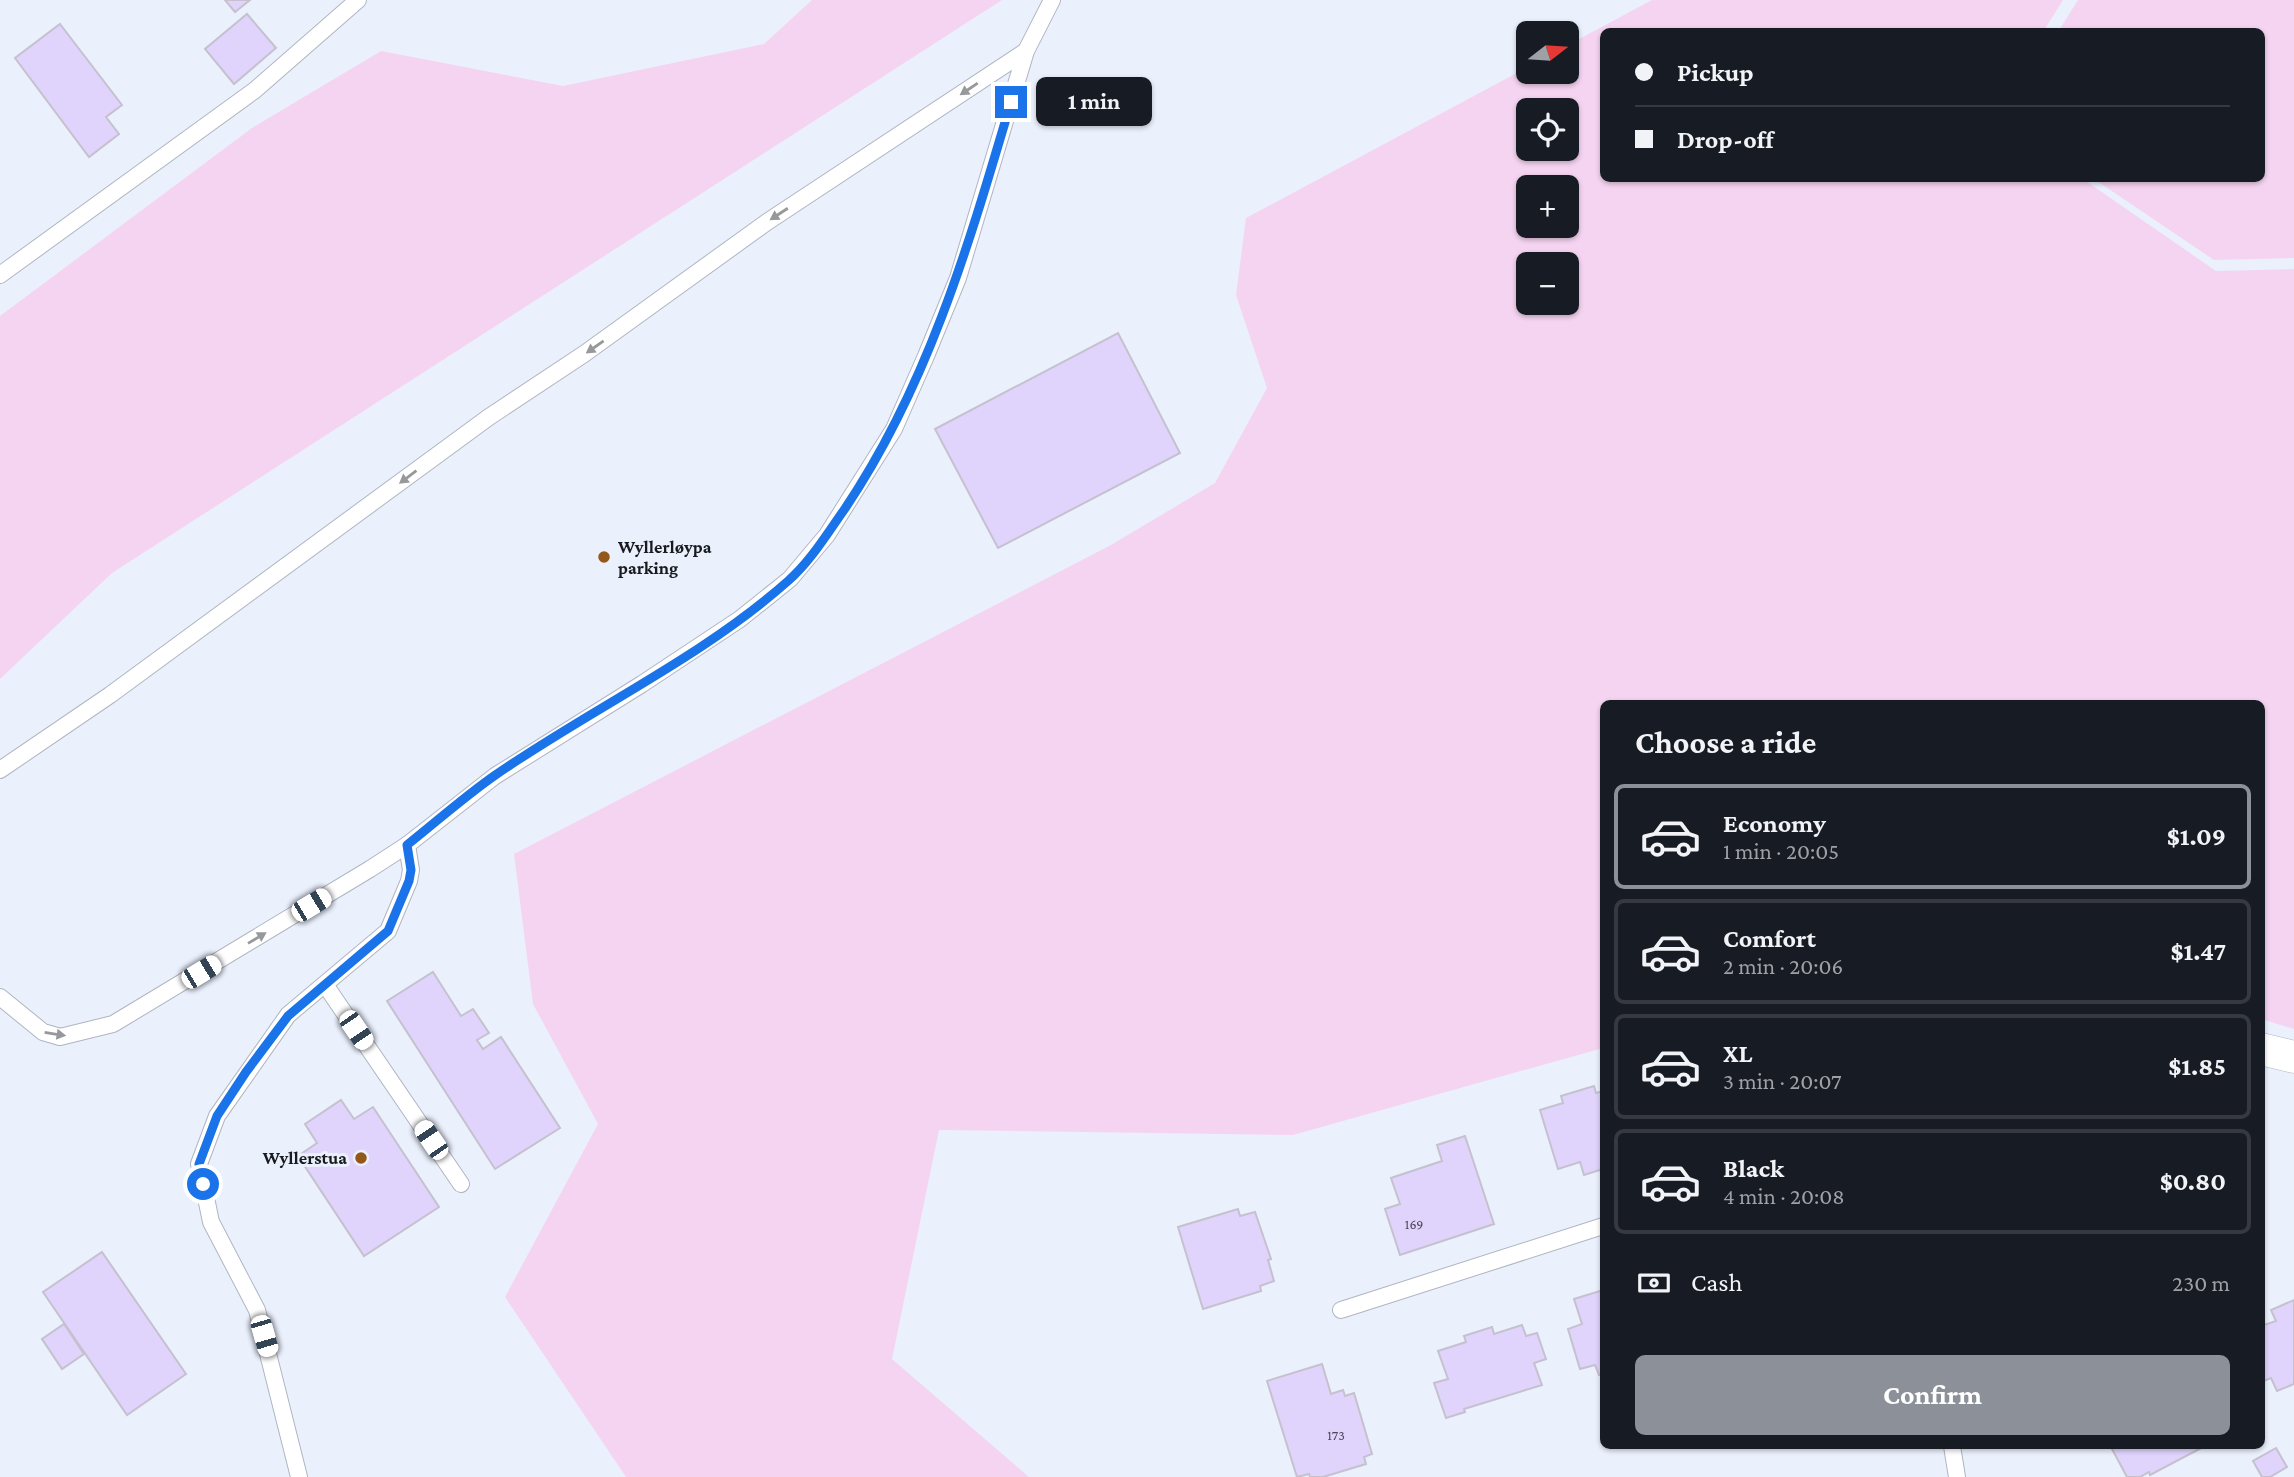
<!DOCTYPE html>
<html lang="en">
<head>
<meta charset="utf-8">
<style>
  :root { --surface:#171b24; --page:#242831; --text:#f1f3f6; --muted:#9ea1a6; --line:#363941; --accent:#8c9099 }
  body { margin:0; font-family:"Crimson Pro",serif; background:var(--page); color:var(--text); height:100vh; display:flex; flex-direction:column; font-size:26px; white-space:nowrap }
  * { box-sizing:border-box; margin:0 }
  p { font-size:23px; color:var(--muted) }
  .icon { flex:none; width:38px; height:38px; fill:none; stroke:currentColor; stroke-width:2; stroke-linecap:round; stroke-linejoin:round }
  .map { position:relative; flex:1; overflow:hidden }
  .details { position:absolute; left:1600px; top:700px; width:665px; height:749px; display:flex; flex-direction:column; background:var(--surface); border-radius:10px; box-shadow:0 2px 5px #0004 }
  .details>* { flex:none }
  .guide { position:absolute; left:1600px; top:28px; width:665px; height:154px; border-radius:10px; box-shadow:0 2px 5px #0004; display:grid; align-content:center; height:154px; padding:0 35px; background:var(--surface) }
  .needle { width:46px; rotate:73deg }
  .buttons { position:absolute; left:1516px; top:21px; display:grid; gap:14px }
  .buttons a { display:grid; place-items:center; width:63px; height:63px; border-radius:10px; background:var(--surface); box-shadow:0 2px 5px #0004; font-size:35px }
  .end { position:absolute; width:32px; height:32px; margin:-16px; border:9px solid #1a73e8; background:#fff; box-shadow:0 0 0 4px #fff }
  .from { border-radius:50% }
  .bubble { position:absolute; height:49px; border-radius:10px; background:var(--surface); box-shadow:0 2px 5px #0004; font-size:23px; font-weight:700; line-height:49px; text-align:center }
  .car { position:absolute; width:21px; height:42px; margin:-21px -10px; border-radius:9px; box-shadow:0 0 5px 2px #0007; background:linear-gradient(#fff 24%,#345 0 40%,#fff 0 76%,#345 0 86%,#fff 0) }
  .guide b { display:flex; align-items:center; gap:24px; height:66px; font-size:26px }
  .guide b+b { border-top:2px solid var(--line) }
  .guide i { width:18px; height:18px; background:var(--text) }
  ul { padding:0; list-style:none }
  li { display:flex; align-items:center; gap:21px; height:105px; margin:0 14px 10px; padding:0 21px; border:4px solid var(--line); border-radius:10px }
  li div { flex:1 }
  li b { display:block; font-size:26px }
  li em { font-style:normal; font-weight:700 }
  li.selected { border-color:var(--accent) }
  li>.icon { width:63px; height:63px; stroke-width:1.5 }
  h2 { padding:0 35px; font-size:32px; line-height:84px }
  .pay { display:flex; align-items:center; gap:18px; height:77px; padding:0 35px; font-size:26px }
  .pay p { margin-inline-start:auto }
  .action { display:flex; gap:14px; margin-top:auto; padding:14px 35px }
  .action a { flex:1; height:80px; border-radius:10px; background:var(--accent); color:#fff; font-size:28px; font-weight:700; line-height:80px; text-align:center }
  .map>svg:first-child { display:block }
</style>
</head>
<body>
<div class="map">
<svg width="2294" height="1477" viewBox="0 0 2294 1477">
  <rect width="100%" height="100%" fill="#ebf0fd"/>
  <g fill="#f5d4f1" fill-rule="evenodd">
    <path d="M 812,0 L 1002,0 L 112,573 L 0,679 L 0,316 L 252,128 L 381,51 L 563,86 L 764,44 Z"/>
    <path d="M 1652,0 L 2063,0 L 2046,27 L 2046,31 L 1603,32 L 1603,178 L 2083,179 L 2216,271 L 2294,269 L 2294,1029 L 2261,1019 L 2261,704 L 1603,704 L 1603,1048 L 1293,1135 L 939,1130 L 892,1359 L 1029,1477 L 626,1477 L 505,1297 L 598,1124 L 533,1004 L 514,854 L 1111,545 L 1215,483 L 1267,388 L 1236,295 L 1246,218 L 1528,67 L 1528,72 L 1566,72 L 1566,46 ZM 1528,110 L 1566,110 L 1566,149 L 1528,149 ZM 1528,187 L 1566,187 L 1566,226 L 1528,226 ZM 1528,264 L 1566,264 L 1566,303 L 1528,303 Z"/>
    <path d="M 2078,0 L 2294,0 L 2294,258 L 2214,260 L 2094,179 L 2261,178 L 2261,32 L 2061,31 L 2061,27 Z"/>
  </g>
  <g fill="#e0d4fc" stroke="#c5c1ce" stroke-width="2">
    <path d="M 225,0 L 250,0 L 235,12 Z"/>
    <path d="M 247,14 L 276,48 L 234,84 L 205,49 Z"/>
    <path d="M 60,24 L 122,105 L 106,117 L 119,134 L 89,157 L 15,58 Z"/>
    <path d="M 1118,333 L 1180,453 L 998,548 L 935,429 Z"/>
    <path d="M 433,972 L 461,1016 L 473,1009 L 489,1033 L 477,1040 L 483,1049 L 501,1037 L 560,1128 L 495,1169 L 387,1001 Z"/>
    <path d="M 1594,1086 L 1596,1093 L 1603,1091 L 1603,1169 L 1584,1175 L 1580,1162 L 1558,1169 L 1540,1110 L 1563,1103 L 1561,1096 Z"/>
    <path d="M 341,1100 L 354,1119 L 373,1107 L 439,1207 L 364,1256 L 298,1156 L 317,1143 L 305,1124 Z"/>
    <path d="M 1465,1136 L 1494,1224 L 1400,1255 L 1385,1209 L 1400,1204 L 1391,1178 L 1442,1161 L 1437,1145 Z"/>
    <path d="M 1238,1209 L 1240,1216 L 1255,1212 L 1271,1259 L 1268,1260 L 1274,1281 L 1260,1286 L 1261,1291 L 1203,1309 L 1178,1227 Z"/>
    <path d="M 102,1252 L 186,1374 L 127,1415 L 43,1292 Z"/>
    <path d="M 1603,1290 L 1603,1374 L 1599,1375 L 1595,1365 L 1580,1369 L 1568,1329 L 1582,1324 L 1574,1299 Z"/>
    <path d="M 2294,1300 L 2294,1384 L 2277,1391 L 2271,1378 L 2261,1382 L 2261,1326 L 2276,1321 L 2271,1310 Z"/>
    <path d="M 64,1324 L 84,1354 L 62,1369 L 42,1339 Z"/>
    <path d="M 1522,1325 L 1526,1336 L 1537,1333 L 1546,1359 L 1534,1363 L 1542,1385 L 1464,1409 L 1465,1412 L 1446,1418 L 1434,1383 L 1448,1379 L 1438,1351 L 1466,1342 L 1464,1336 L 1492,1327 L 1494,1334 Z"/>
    <path d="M 1322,1364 L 1331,1394 L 1343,1390 L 1345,1396 L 1354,1393 L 1372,1454 L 1364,1457 L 1366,1464 L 1323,1477 L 1310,1477 L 1309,1474 L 1297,1477 L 1267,1381 Z"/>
    <path d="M 2114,1446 L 2205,1446 L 2150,1475 L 2149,1472 L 2140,1477 L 2127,1477 L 2111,1447 Z"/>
    <path d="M 2276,1448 L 2287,1467 L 2270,1477 L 2262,1477 L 2253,1461 Z"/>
  </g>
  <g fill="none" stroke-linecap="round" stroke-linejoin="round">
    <g stroke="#b0b5c1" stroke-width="18">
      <g id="service">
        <path d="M 0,275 L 255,90 L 358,0"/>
        <path d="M 0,770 L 110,695 L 489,417 L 584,354 L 767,222 L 1026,51"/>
        <path d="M 326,986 L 461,1184"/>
        <path d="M 0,997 L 43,1032 L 60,1037 L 113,1024 L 370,869 L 407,845 L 495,776 L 642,684 L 740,619 L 790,579 L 827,535 L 894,429 L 926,356 L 958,278 L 1026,51 L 1052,0"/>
        <path d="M 1341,1310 L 1603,1226"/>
        <path d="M 1952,1446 L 1957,1477"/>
        <path d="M 299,1477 L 257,1310 L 211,1222 L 199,1164 L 217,1116 L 288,1015 L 388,931 L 409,881 L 411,870 L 407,845"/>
      </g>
    </g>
    <g stroke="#b0b5c1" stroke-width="33">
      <path id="minor" d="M 2261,1049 L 2294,1057"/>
    </g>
    <use href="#service" stroke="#fff" stroke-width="16"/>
    <use href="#minor" stroke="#fff" stroke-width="32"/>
  </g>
  <defs><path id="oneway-solid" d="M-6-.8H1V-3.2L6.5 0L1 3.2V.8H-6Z" transform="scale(1.75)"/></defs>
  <g fill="#97989a">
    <use href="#oneway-solid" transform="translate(969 89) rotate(146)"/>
    <use href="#oneway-solid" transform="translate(779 214) rotate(147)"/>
    <use href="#oneway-solid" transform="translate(595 347) rotate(145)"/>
    <use href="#oneway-solid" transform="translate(408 477) rotate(143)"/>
    <use href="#oneway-solid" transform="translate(257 938) rotate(-31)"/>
    <use href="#oneway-solid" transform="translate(55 1034) rotate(9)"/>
  </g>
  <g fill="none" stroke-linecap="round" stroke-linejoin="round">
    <path stroke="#1a73e8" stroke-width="9" d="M 203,1184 L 199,1164 L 217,1116 L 246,1072 L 288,1016 L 388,931 L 409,881 L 411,870 L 407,845 C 436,822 464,797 494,776 C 590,709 700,659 788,581 C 810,562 827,534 844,510 C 928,386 969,244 1011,102"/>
  </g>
  <g fill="#935817" stroke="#ebf0fd" stroke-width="2.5">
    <circle cx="604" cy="557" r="7"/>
    <circle cx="361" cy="1158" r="7"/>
  </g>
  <g text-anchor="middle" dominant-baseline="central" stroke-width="6" stroke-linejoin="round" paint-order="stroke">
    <g font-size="14" fill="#4a4856">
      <text x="1414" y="1224">169</text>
      <text x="1336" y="1435">173</text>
    </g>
    <g font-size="18" font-weight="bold" fill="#181a1e" stroke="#ebf0fd" text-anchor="start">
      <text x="618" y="547">Wyllerløypa<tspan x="618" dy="21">parking</tspan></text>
      <text x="347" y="1158" text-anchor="end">Wyllerstua</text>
    </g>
  </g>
</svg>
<div class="buttons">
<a><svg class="needle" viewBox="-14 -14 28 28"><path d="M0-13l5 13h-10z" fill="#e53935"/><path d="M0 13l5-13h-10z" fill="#9ea1a6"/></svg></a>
<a><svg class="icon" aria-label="locate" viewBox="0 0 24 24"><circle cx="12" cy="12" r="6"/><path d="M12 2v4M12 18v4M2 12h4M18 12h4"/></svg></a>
<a>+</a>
<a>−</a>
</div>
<i class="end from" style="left:203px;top:1184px"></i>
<i class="end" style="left:1011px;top:102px"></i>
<div class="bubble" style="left:1036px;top:77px;width:116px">1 min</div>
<i class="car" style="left:311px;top:905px;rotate:59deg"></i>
<i class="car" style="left:201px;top:972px;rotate:59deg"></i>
<i class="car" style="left:356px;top:1030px;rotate:146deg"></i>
<i class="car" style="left:431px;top:1140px;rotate:326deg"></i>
<i class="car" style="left:264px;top:1336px;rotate:164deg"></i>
<div class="guide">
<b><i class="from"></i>Pickup</b>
<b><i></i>Drop-off</b>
</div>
<section class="details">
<h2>Choose a ride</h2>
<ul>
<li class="selected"><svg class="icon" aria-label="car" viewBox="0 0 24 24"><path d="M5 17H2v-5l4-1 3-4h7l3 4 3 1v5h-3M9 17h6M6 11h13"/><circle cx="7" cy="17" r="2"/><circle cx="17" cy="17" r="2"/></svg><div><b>Economy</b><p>1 min · 20:05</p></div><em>$1.09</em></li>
<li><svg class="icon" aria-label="car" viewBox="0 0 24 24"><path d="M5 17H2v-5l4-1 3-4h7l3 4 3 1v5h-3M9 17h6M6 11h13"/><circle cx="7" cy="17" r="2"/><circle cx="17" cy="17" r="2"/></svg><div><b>Comfort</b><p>2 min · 20:06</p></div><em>$1.47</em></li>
<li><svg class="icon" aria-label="car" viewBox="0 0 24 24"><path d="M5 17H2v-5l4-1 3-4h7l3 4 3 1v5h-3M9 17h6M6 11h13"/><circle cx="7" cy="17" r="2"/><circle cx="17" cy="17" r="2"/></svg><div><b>XL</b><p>3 min · 20:07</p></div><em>$1.85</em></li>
<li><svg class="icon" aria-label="car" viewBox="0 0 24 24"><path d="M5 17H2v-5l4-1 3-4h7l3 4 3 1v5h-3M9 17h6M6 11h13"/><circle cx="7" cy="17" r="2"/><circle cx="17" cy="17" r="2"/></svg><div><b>Black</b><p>4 min · 20:08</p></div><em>$0.80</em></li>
</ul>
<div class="pay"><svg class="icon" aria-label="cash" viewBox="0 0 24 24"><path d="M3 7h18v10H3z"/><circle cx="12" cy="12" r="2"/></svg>Cash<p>230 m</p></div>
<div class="action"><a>Confirm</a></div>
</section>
</div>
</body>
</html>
